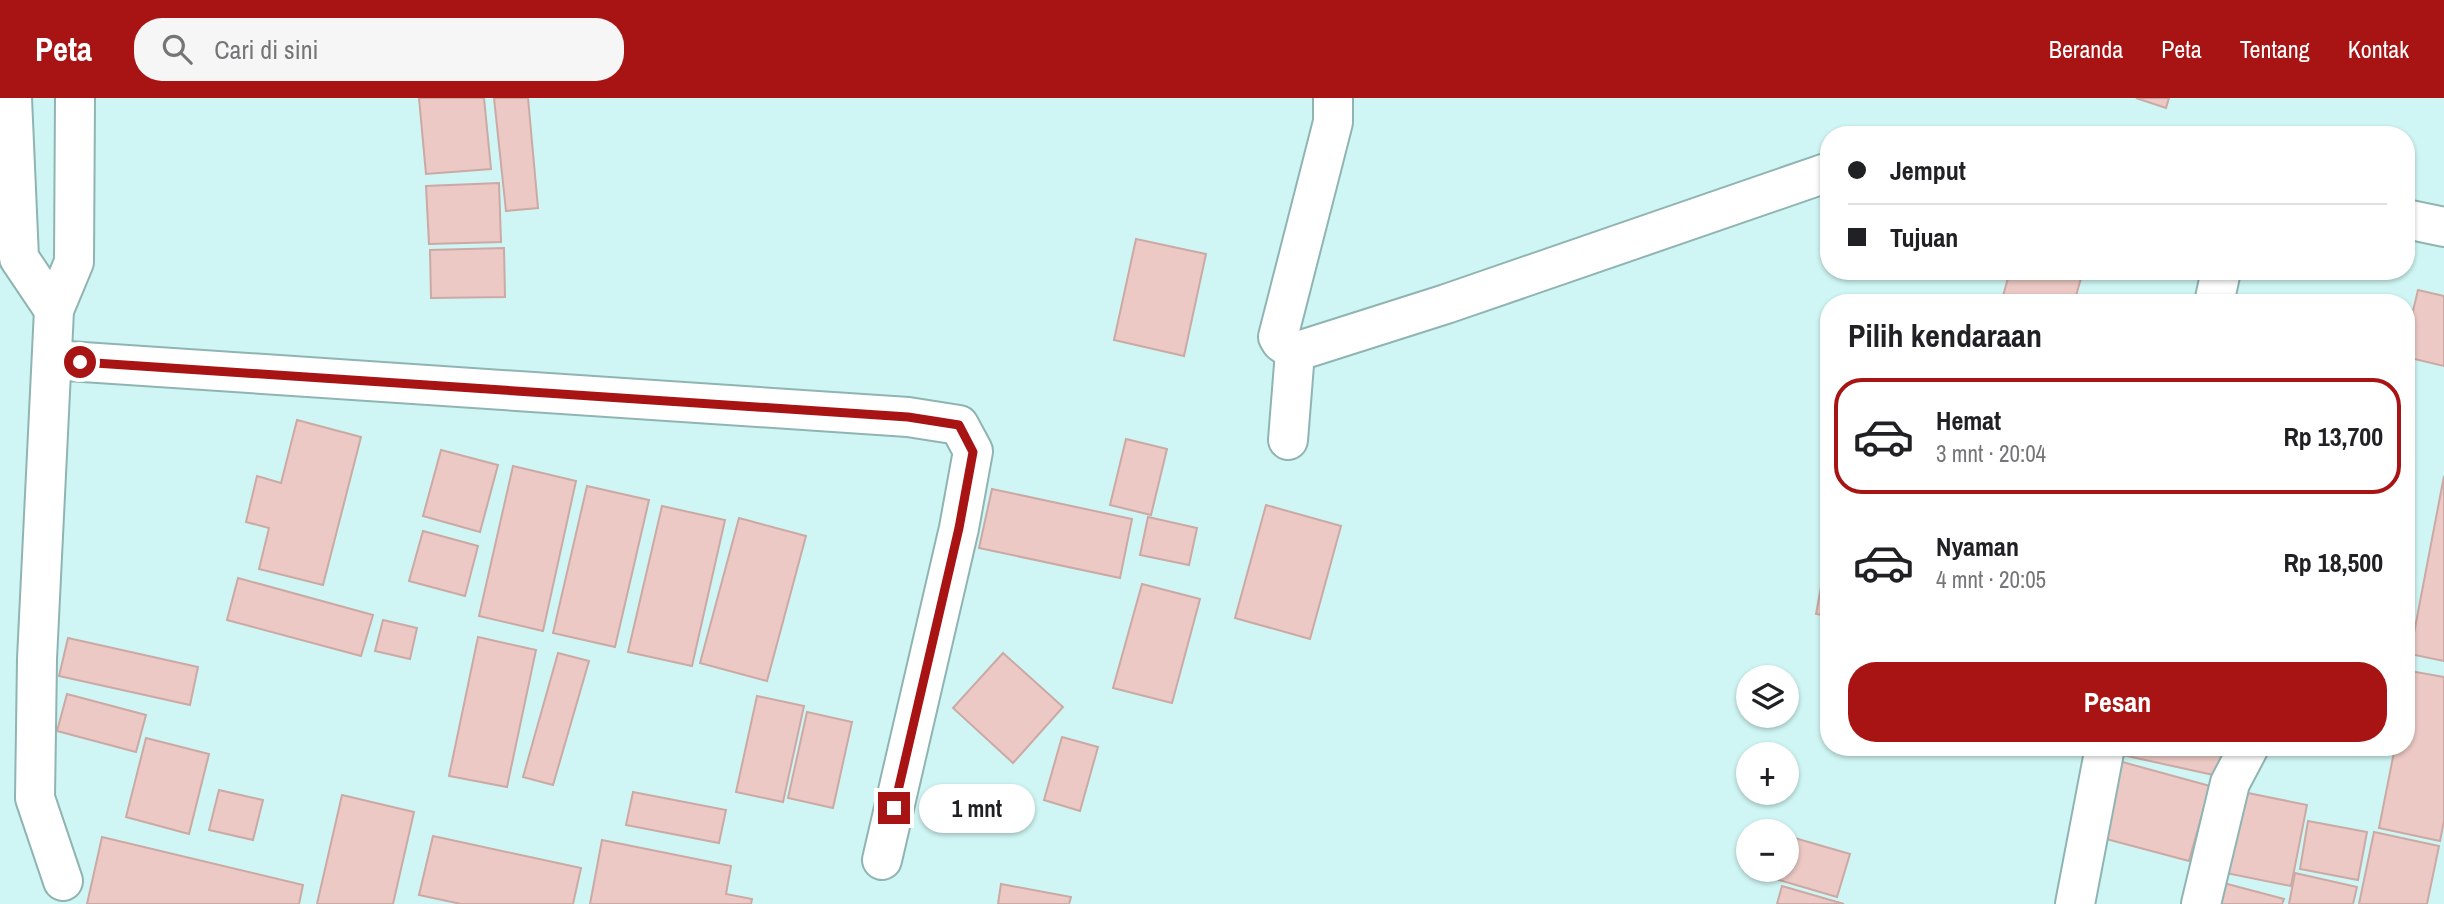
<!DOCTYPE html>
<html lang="id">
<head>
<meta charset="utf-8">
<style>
  :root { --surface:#fff; --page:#f6f6f6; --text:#202124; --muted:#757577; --line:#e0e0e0; --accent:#a81414 }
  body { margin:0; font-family:"Archivo Narrow",sans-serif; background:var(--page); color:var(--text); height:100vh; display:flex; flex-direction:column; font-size:26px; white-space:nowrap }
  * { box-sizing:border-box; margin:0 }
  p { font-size:23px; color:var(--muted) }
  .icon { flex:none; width:38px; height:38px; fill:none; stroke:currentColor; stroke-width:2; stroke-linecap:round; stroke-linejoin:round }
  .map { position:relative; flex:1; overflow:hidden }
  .details { position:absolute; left:1820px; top:196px; width:595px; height:462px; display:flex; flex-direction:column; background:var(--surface); border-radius:28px; box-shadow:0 2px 5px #0004 }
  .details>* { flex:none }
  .top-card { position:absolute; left:1820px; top:28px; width:595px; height:154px; border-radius:28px; box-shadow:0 2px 5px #0004; display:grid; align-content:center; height:154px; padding:0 28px; background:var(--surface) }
  .tools { position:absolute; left:1736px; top:567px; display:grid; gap:14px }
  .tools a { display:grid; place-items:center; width:63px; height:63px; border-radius:50%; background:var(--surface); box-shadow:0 2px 5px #0004; font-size:35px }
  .end { position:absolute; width:32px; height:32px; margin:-16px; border:9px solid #a81414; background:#fff; box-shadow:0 0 0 4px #fff }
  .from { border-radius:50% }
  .bubble { position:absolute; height:49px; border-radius:24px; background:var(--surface); box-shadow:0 2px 5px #0004; font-size:23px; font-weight:800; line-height:49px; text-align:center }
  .top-card b { display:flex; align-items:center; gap:24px; height:66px; font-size:26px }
  .top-card b+b { border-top:2px solid var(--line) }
  .top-card i { width:18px; height:18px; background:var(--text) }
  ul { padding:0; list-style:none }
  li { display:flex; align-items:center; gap:21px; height:116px; margin:0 14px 10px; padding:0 14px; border:4px solid transparent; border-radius:28px }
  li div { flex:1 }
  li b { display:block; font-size:26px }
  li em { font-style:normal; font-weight:800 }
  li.active { border-color:var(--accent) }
  li>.icon { width:63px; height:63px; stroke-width:1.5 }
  h2 { padding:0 28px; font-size:32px; line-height:84px }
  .primary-button { display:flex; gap:14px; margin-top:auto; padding:14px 28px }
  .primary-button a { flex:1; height:80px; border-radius:28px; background:var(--accent); color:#fff; font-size:28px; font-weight:800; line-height:80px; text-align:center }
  header { display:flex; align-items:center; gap:42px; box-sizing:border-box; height:98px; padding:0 35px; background:var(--accent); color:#fff }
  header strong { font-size:33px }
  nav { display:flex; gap:38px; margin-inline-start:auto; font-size:24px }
  .search { width:490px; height:63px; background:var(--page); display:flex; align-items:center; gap:18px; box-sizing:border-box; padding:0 24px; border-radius:28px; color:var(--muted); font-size:26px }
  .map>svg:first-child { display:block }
</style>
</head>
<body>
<header>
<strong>Peta</strong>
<div class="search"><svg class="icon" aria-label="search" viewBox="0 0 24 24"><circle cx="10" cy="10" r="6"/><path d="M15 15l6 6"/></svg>Cari di sini</div>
<nav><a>Beranda</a><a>Peta</a><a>Tentang</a><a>Kontak</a></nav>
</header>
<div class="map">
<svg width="2444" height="806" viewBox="0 0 2444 806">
  <rect width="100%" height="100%" fill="#cff6f4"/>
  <g fill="#ecc9c4" stroke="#cba9a4" stroke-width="2">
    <path d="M 419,0 L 484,0 L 491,71 L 426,76 Z"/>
    <path d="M 494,0 L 528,0 L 538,110 L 506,113 Z"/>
    <path d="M 2136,0 L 2169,0 L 2166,10 Z"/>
    <path d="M 499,85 L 501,144 L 429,146 L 426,88 Z"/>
    <path d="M 1136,141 L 1206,156 L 1184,258 L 1114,242 Z"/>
    <path d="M 504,150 L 505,199 L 431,200 L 430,152 Z"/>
    <path d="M 2010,173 L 2083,173 L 2074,205 L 2001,205 Z"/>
    <path d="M 2418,192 L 2444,198 L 2444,268 L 2406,259 L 2406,242 Z"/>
    <path d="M 297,322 L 361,339 L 323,487 L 259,471 L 269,430 L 246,424 L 257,378 L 281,385 Z"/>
    <path d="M 1126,341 L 1167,351 L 1151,417 L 1110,407 Z"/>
    <path d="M 441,352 L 498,367 L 480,434 L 423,418 Z"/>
    <path d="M 513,368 L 576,383 L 543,533 L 479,518 Z"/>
    <path d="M 2444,378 L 2444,563 L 2410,556 Z"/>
    <path d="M 587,388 L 649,402 L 615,549 L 553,535 Z"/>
    <path d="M 992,391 L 1132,421 L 1120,480 L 979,450 Z"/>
    <path d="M 1266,407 L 1341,428 L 1310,541 L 1235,520 Z"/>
    <path d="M 662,408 L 725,422 L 692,568 L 628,554 Z"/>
    <path d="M 1148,419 L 1197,430 L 1189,467 L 1140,457 Z"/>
    <path d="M 739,420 L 806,438 L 767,583 L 700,565 Z"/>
    <path d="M 423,433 L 478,448 L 465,498 L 409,483 Z"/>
    <path d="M 1829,446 L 1829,518 L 1816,516 Z"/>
    <path d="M 238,480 L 373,517 L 361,558 L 227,522 Z"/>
    <path d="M 1142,486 L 1200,501 L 1172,605 L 1113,590 Z"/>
    <path d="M 383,522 L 417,530 L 410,561 L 375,553 Z"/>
    <path d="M 478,539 L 536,552 L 507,689 L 449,678 Z"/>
    <path d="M 68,540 L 198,569 L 190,607 L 59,578 Z"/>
    <path d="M 558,555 L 589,563 L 553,687 L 523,679 Z"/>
    <path d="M 1003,555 L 1063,609 L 1013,665 L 953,610 Z"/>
    <path d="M 2410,573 L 2444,579 L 2444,723 L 2440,743 L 2379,730 L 2395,649 L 2406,649 L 2406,590 Z"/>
    <path d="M 67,596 L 146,617 L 136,654 L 57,633 Z"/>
    <path d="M 757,598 L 804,608 L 783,704 L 736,694 Z"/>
    <path d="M 807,614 L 852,624 L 833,710 L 788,700 Z"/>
    <path d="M 1062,639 L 1098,649 L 1080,713 L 1044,702 Z"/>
    <path d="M 146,640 L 209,656 L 189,736 L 126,719 Z"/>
    <path d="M 2120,649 L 2224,649 L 2218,678 L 2118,656 Z"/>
    <path d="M 2115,662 L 2210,688 L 2189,763 L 2095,738 Z"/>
    <path d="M 219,692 L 263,702 L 253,742 L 209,732 Z"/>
    <path d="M 2238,693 L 2307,707 L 2291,788 L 2221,774 Z"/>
    <path d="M 633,694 L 726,712 L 719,745 L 626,727 Z"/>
    <path d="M 342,697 L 414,714 L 393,806 L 317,806 Z"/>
    <path d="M 2308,723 L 2367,734 L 2358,782 L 2300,771 Z"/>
    <path d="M 2374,734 L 2439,748 L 2427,806 L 2359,806 Z"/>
    <path d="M 433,738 L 581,770 L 573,806 L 461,806 L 419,797 Z"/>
    <path d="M 102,739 L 303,787 L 299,806 L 87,806 Z"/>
    <path d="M 1791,739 L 1850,756 L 1837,799 L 1779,782 L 1782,772 L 1787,772 L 1787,754 Z"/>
    <path d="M 602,742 L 731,768 L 726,796 L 752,801 L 751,806 L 590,806 Z"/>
    <path d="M 2295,775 L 2357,789 L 2353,806 L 2289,806 Z"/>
    <path d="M 2216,783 L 2284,801 L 2282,806 L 2211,806 Z"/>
    <path d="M 1001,786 L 1071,799 L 1069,806 L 998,806 Z"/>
    <path d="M 1782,788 L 1844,806 L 1777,806 Z"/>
  </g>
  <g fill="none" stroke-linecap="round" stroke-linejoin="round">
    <g stroke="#8fb4b2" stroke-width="42">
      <g id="minor">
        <path d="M 12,0 L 19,160 L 54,212"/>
        <path d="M 1333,0 L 1333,24 L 1278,239 L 1281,244 L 1295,254 L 1446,206 L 1829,74"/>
        <path d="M 2406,121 L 2444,129"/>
        <path d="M 2214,205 L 2221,173"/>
        <path d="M 53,262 L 908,319 L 959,327 L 973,353 L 959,430 L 882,762"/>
        <path d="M 1288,342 L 1295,254"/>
        <path d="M 63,783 L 35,700 L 37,561 L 54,212 L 74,164 L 75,0"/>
        <path d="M 2075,806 L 2105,649"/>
        <path d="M 2201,806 L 2230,685 L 2249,649"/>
      </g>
    </g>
    <use href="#minor" stroke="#fff" stroke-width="38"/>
  </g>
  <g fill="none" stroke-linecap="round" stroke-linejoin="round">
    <path stroke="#a81414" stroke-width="9" d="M 80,264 L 908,319 L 959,327 L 973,354 L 959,430 L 894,710"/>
  </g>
</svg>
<div class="tools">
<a><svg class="icon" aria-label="layers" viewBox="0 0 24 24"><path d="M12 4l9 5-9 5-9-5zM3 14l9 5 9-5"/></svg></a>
<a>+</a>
<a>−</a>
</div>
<i class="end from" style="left:80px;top:264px"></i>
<i class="end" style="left:894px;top:710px"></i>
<div class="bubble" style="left:919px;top:686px;width:116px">1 mnt</div>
<div class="top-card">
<b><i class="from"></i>Jemput</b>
<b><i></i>Tujuan</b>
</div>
<section class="details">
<h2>Pilih kendaraan</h2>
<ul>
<li class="active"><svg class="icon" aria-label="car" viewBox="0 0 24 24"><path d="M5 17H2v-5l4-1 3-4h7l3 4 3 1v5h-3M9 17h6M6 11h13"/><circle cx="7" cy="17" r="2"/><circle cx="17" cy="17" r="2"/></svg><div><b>Hemat</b><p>3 mnt · 20:04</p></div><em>Rp 13,700</em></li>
<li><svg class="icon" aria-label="car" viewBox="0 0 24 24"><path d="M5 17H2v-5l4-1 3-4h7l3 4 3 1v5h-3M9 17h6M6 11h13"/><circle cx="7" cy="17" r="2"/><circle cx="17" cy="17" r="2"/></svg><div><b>Nyaman</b><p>4 mnt · 20:05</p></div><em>Rp 18,500</em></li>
</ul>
<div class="primary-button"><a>Pesan</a></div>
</section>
</div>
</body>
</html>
